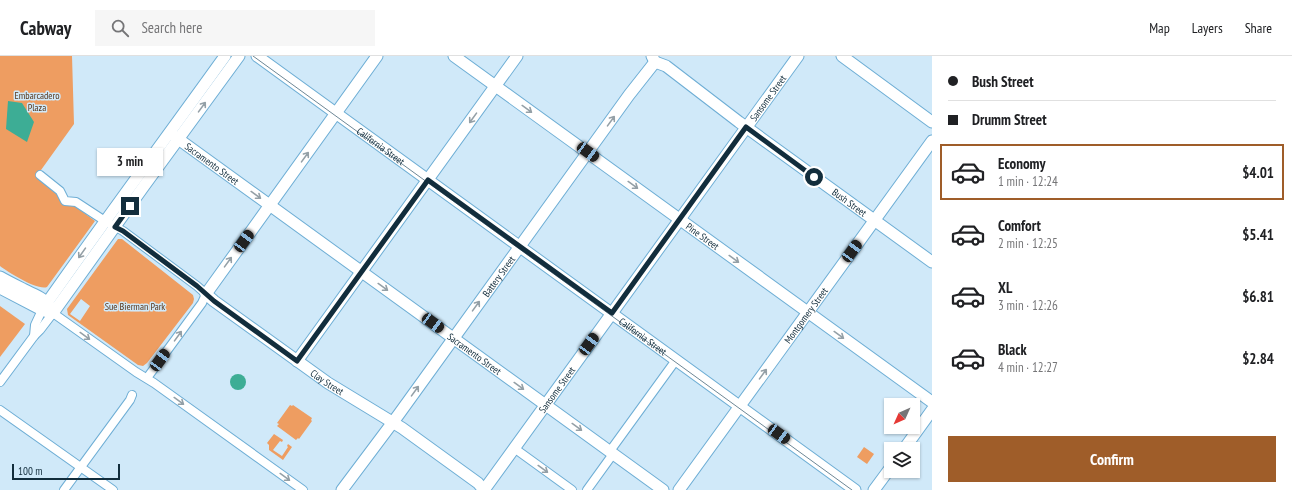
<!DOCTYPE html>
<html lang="en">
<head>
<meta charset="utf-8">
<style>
  :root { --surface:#fff; --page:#f6f6f6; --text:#202124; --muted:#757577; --line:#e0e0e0; --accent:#9f5d29 }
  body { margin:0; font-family:"PT Sans Narrow",sans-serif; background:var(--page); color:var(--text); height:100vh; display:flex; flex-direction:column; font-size:15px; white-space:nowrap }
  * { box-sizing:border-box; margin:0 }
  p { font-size:13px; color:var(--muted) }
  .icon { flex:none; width:22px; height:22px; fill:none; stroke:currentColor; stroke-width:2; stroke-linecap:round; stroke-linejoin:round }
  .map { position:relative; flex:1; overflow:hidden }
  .details { display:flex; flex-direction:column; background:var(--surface); width:360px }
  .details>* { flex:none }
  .guide { display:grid; align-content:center; height:88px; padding:0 16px; background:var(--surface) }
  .needle { width:26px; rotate:225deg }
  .tools { position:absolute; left:884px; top:342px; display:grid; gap:8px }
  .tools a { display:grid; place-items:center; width:36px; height:36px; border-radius:0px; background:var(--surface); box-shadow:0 1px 3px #0004; font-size:20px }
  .scale { position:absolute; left:12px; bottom:10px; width:108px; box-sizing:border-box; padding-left:4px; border:2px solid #122d3c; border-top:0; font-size:11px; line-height:14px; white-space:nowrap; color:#122d3c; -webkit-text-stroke:3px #d0e9f9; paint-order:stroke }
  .end { position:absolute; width:18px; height:18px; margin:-9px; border:5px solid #122d3c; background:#fff; box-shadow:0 0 0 2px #fff }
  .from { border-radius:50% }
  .bubble { position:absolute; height:28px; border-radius:0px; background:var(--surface); box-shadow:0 1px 3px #0004; font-size:13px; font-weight:800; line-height:28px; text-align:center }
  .car { position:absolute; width:12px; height:24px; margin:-12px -6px; border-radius:5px; box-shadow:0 0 3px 1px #0007; background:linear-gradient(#222 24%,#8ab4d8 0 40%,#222 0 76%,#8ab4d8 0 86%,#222 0) }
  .guide b { display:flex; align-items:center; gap:14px; height:38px; font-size:15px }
  .guide b+b { border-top:1px solid var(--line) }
  .guide i { width:10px; height:10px; background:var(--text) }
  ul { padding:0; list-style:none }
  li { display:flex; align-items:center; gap:12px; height:56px; margin:0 8px 6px; padding:0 8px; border:2px solid transparent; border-radius:0px }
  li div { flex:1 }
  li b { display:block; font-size:15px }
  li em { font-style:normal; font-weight:800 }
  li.active { border-color:var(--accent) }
  li>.icon { width:36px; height:36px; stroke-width:1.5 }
  .button { display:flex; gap:8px; margin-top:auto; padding:8px 16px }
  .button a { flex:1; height:46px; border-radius:0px; background:var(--accent); color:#fff; font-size:16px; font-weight:800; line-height:46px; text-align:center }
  header { display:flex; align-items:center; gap:24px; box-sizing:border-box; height:56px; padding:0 20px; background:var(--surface); border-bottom:1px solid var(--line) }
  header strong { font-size:19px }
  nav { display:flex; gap:22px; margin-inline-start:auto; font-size:14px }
  .search { width:280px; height:36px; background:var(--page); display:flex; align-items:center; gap:10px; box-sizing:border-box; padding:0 14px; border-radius:0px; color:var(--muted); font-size:15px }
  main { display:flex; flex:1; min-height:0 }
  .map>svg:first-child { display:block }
</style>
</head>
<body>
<header>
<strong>Cabway</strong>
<div class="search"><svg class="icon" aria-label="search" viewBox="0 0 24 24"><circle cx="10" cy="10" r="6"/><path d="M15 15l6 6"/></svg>Search here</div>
<nav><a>Map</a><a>Layers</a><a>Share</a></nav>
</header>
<main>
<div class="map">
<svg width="932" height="434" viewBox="0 0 932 434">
  <rect width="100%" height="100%" fill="#d0e9f9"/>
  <g fill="#ee9d61" fill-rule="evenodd">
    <path d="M 0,0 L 72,0 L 74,68 L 36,121 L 95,165 L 47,231 C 38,235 8,216 0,210 Z"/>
    <path d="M 118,183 L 122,183 L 193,239 L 194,243 L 193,247 L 147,307 L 143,310 L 138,309 L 68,259 L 67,253 ZM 81,243 L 90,250 L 80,265 L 70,258 Z"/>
    <path d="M 0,250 L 25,268 L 0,301 Z"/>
    <path d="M 290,349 L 292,350 L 293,349 L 312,362 L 311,364 L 312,365 L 299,383 L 298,382 L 296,384 L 277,370 L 279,368 L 277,367 Z"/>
    <path d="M 274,378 L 283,384 L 282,386 L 280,385 L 273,394 L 282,400 L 288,391 L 287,390 L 288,388 L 292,391 L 283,404 L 269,394 L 269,389 L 267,387 Z"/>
    <path d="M 864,391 L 874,398 L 867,408 L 857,401 Z"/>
  </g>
  <g fill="#3dad95">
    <path d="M 8,45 L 22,47 L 34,66 L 27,86 L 6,73 Z"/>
    <circle cx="238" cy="326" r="8"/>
  </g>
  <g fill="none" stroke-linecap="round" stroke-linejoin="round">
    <g stroke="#6eaed5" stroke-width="10">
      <g id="street">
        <path d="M 40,119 L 60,135 L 65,145 L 76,146 L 105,165 L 123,175 L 197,230 L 206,238 L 202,247 L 147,322"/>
        <path d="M 34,280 L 35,269 L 42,254"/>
        <path d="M 0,326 L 34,280 L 40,274 L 53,257 L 136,316 L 154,327 L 303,434"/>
        <path d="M 0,354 L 113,434"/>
        <path d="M 514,392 L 572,434"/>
        <path d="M 610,395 L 676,304"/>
        <path d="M 64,434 L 130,344 L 132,339"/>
        <path d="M 587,434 L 613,398"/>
      </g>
    </g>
    <g stroke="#6eaed5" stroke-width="13">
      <g id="secondary">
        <path id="s1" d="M 257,0 L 855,434"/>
        <path id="s2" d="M 377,0 L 211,231 L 206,238 L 214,245 L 328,327 L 402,372 L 478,427 L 484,434"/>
        <path id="s3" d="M 454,0 L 932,346"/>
        <path id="s4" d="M 652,0 L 655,6 L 666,10 L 739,66 L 932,206"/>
        <path d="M 842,0 L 932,66"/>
        <path id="s5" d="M 170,77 L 663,434"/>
        <path d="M 0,221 C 7,225 15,229 23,233 C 34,239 45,241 51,253"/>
        <path d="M 0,232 L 42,254 L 48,256"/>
        <path d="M 42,254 C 102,168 164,85 225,0"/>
        <path d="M 53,257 L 144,130 L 239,0"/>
        <path d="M 297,305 L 517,0"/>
        <path d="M 904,393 L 932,354"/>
        <path id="s6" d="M 342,434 L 399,358 L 629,39 L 655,6"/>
        <path id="s7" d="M 484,434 L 798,0"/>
        <path id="s8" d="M 679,434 L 932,85"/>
        <path d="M 874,434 L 891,411"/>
      </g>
    </g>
    <use href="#street" stroke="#fff" stroke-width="8"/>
    <use href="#secondary" stroke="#fff" stroke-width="11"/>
    <path stroke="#6d8796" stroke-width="1" d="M 253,0 L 852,434"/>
  </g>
  <defs><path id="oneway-shaft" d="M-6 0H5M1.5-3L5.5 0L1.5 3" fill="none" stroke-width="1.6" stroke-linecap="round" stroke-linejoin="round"/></defs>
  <g stroke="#94a0a7">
    <use href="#oneway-shaft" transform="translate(202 51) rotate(-54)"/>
    <use href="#oneway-shaft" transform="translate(527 53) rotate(36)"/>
    <use href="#oneway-shaft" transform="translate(473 62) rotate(126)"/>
    <use href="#oneway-shaft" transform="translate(611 65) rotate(-54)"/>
    <use href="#oneway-shaft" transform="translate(305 101) rotate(-54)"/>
    <use href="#oneway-shaft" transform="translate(633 129) rotate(36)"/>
    <use href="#oneway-shaft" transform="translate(256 139) rotate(36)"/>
    <use href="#oneway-shaft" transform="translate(82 197) rotate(125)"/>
    <use href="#oneway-shaft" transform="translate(734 203) rotate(36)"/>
    <use href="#oneway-shaft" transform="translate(228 206) rotate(-54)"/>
    <use href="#oneway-shaft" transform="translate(383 231) rotate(36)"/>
    <use href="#oneway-shaft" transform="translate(476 250) rotate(-54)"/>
    <use href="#oneway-shaft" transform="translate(839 279) rotate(36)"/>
    <use href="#oneway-shaft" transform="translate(85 280) rotate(36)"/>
    <use href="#oneway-shaft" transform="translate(178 280) rotate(-54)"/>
    <use href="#oneway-shaft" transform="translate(763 318) rotate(-54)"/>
    <use href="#oneway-shaft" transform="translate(519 330) rotate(36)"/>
    <use href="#oneway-shaft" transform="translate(415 335) rotate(-54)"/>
    <use href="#oneway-shaft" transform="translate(179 345) rotate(36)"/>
    <use href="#oneway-shaft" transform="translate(577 371) rotate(36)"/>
    <use href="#oneway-shaft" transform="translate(543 413) rotate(36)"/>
    <use href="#oneway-shaft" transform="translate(285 421) rotate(36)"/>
  </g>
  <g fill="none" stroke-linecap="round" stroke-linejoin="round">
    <path stroke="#122d3c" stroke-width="5" d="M 130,150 L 115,171 L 123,175 L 197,230 L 214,245 L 297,305 L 428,124 L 612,257 L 746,71 L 814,121"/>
  </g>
  <g text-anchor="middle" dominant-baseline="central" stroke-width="3" stroke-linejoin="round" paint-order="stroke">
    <g font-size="10" fill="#573418" stroke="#d0e9f9">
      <text x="37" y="39">Embarcadero<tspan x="37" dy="12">Plaza</tspan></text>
      <text x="135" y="250">Sue Bierman Park</text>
    </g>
    <g font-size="10" fill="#122d3c" stroke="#d0e9f9">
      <text stroke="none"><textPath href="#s7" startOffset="484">Sansome Street</textPath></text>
      <text stroke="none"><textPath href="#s1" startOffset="153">California Street</textPath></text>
      <text stroke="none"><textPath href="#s5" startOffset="52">Sacramento Street</textPath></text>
      <text stroke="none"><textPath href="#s4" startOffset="247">Bush Street</textPath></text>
      <text stroke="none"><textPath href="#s3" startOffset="307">Pine Street</textPath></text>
      <text stroke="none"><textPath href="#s6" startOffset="265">Battery Street</textPath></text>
      <text stroke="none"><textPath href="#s8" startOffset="216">Montgomery Street</textPath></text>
      <text stroke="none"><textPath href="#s1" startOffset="477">California Street</textPath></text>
      <text stroke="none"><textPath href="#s5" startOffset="376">Sacramento Street</textPath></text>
      <text stroke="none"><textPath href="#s2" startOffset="443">Clay Street</textPath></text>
      <text stroke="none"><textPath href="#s7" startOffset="124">Sansome Street</textPath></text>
    </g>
  </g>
</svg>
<div class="tools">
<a><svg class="needle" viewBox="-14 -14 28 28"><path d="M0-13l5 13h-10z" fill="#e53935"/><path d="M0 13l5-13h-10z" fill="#757577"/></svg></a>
<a><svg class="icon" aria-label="layers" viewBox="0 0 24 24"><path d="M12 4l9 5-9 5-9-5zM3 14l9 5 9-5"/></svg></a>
</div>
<div class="scale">100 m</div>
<i class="end from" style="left:814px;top:121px"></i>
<i class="end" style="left:130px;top:150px"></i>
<div class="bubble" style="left:97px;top:92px;width:66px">3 min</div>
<i class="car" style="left:588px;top:96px;rotate:126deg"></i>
<i class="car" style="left:244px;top:185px;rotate:36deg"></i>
<i class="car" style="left:852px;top:195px;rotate:36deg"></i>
<i class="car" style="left:433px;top:267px;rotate:126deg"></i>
<i class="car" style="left:589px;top:288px;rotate:36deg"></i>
<i class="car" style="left:160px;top:304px;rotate:36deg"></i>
<i class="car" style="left:779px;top:378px;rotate:126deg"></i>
</div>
<section class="details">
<div class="guide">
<b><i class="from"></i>Bush Street</b>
<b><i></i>Drumm Street</b>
</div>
<ul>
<li class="active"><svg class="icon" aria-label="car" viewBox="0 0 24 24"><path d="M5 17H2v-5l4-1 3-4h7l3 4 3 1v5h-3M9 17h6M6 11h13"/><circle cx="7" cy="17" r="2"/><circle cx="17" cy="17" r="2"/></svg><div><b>Economy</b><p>1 min · 12:24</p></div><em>$4.01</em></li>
<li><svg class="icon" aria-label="car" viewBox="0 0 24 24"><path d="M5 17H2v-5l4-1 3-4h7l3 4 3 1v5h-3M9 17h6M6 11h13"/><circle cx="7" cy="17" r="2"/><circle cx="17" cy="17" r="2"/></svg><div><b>Comfort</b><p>2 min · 12:25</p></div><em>$5.41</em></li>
<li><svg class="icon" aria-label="car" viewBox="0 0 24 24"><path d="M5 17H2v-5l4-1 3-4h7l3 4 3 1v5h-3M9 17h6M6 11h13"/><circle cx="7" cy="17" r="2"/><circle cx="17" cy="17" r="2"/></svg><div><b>XL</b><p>3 min · 12:26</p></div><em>$6.81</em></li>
<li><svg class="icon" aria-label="car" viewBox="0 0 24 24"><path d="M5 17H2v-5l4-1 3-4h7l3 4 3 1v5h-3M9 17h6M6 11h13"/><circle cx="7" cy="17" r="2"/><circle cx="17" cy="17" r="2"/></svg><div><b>Black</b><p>4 min · 12:27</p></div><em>$2.84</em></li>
</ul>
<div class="button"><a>Confirm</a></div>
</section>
</main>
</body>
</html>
